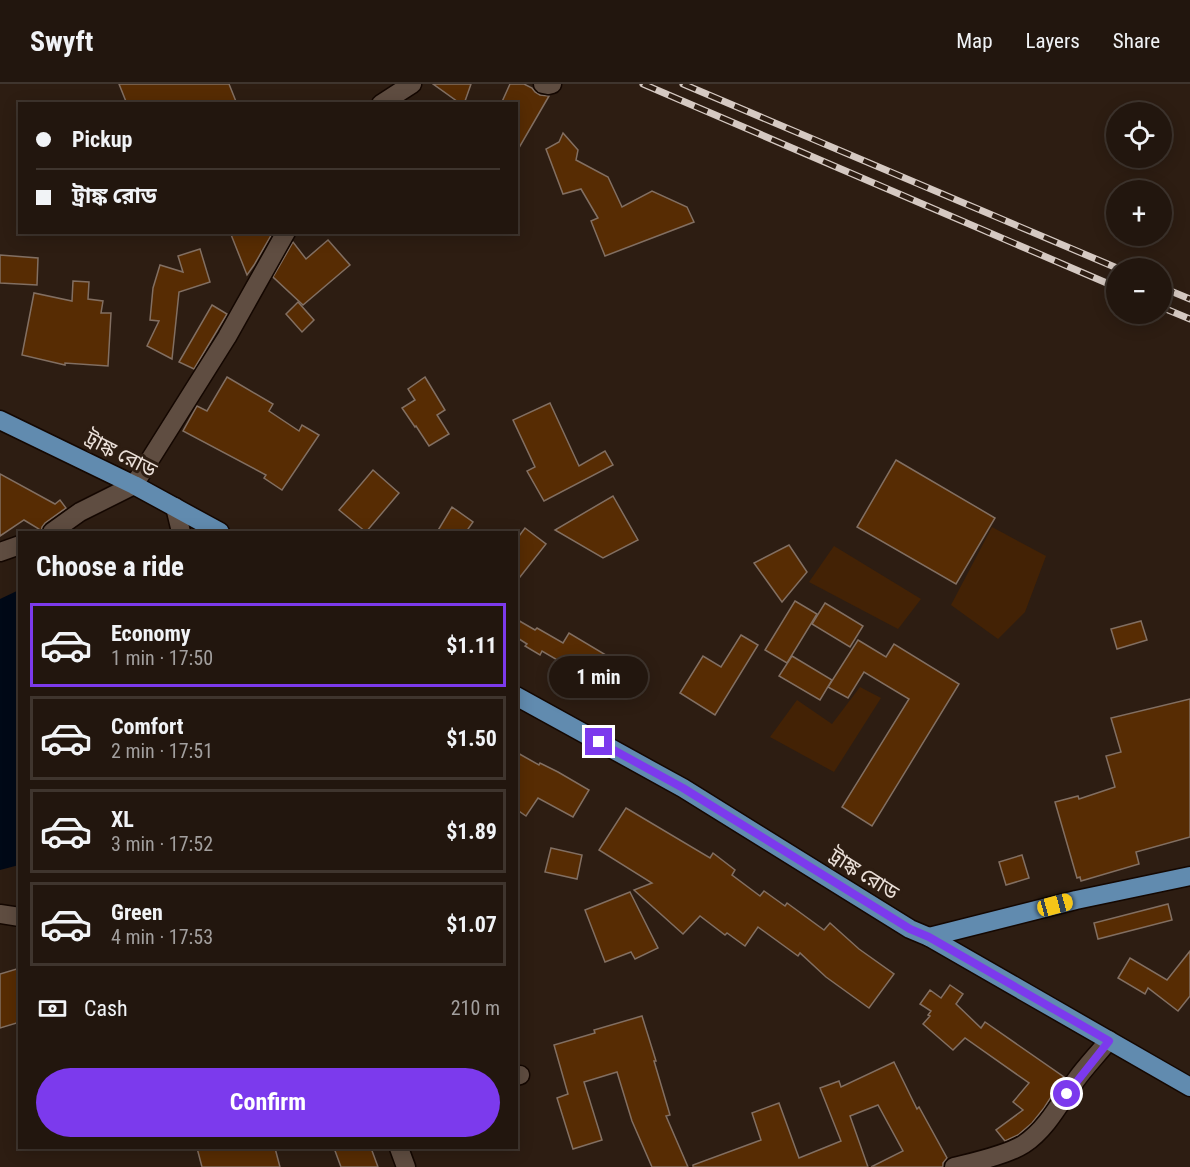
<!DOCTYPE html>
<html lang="en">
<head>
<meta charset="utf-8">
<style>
  :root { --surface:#22160e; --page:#2a1f17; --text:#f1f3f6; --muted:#a29f9e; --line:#3f352e; --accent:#7c3aed }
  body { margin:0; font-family:"Roboto Condensed","Noto Sans Bengali",sans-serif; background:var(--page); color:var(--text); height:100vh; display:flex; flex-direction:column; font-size:22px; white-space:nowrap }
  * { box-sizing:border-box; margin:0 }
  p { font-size:20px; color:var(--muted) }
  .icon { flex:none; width:33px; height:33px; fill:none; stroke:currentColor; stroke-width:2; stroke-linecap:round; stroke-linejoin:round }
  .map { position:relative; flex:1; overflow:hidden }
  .side { position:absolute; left:18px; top:447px; width:500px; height:618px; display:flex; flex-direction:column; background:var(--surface); border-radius:0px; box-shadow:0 3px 15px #0003,0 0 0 2px var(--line) }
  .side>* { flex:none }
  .hud { position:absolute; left:18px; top:18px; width:500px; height:132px; border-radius:0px; box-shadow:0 3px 15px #0003,0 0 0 2px var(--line); display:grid; align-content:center; height:132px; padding:0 18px; background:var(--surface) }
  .buttons { position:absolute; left:1106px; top:18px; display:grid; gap:12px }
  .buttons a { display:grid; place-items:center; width:66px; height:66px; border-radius:50%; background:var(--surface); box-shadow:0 3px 15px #0003,0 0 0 2px var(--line); font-size:30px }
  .end { position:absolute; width:27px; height:27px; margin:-14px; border:8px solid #7c3aed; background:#fff; box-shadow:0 0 0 3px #fff }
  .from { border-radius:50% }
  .bubble { position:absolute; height:42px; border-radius:21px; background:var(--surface); box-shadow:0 3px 15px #0003,0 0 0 2px var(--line); font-size:20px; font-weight:700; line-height:42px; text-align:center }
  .car { position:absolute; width:18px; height:36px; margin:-18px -9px; border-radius:8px; box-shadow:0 0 4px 2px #0007; background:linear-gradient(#f5c518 24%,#345 0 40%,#f5c518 0 76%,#345 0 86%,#f5c518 0) }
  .hud b { display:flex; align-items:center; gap:21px; height:57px; font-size:22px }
  .hud b+b { border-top:2px solid var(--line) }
  .hud i { width:15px; height:15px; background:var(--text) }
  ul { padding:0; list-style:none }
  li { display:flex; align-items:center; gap:18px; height:84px; margin:0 12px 9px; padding:0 6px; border:3px solid var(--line); border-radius:0px }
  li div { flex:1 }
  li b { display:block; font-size:22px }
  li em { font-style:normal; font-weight:700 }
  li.selected { border-color:var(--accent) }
  li>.icon { width:54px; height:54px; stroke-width:1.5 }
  h2 { padding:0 18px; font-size:27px; line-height:72px }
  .pay { display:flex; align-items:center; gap:15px; height:66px; padding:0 18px; font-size:22px }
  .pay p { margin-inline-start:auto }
  .cta { display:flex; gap:12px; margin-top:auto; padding:12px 18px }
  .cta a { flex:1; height:69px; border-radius:36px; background:var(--accent); color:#fff; font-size:24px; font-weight:700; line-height:69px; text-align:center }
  header { display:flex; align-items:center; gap:36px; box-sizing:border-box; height:84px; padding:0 30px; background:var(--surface); border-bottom:2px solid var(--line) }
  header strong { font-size:28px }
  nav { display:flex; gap:33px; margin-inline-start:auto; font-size:21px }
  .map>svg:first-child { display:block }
</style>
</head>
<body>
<header>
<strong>Swyft</strong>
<nav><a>Map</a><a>Layers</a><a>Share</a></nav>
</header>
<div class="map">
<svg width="1190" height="1083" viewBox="0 0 1190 1083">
  <rect width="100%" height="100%" fill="#2d1d12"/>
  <g fill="#432205">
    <path d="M 992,443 L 1046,472 L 1025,528 L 998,555 L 951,521 Z"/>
    <path d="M 834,462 L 921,515 L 898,545 L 809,498 Z"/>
    <path d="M 860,603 L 881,614 L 834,688 L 770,653 L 797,616 L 832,640 Z"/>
  </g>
  <path fill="#000917" d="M 19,506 L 19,781 L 0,786 L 0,515 Z"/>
  <g fill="#572c03" stroke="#826f62" stroke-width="1.5">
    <path d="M 119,0 L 229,0 L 237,20 L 127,20 Z"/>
    <path d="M 433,0 L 471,0 L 464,20 L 461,20 Z"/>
    <path d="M 510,0 L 524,0 L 532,4 L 535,8 L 540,11 L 549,12 L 516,69 L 516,20 L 501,20 Z"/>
    <path d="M 563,49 L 578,66 L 576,76 L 608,93 L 622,123 L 652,107 L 687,123 L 694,138 L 605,172 L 591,137 L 598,134 L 581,105 L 563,110 L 546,65 L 559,58 Z"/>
    <path d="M 230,148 L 273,148 L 254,181 L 247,191 Z"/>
    <path d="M 328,156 L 350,181 L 303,221 L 273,193 L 293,158 L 306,175 Z"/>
    <path d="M 200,165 L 210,198 L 179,208 L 172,275 L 147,262 L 159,237 L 150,236 L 153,204 L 160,181 L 183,188 L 178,172 Z"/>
    <path d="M 0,171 L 38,174 L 37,201 L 0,199 Z"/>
    <path d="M 73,197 L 89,198 L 88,215 L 103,217 L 101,229 L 111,229 L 108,282 L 65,279 L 65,281 L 22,271 L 34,209 L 72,217 Z"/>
    <path d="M 298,218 L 314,236 L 302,248 L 286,230 Z"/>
    <path d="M 212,221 L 227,230 L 194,285 L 179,278 Z"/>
    <path d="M 227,293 L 273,320 L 269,327 L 299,347 L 302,341 L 319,351 L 282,406 L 264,394 L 266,391 L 183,347 L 197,322 L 207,327 Z"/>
    <path d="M 425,293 L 445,326 L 437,331 L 449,350 L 429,362 L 416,342 L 415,343 L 402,324 L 415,316 L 408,305 Z"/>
    <path d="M 550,319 L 579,382 L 605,367 L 613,381 L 544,417 L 527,387 L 535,383 L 513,336 Z"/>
    <path d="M 896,376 L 995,434 L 956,500 L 857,443 Z"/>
    <path d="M 373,386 L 399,409 L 366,448 L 339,426 Z"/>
    <path d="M 0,390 L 55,420 L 60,416 L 66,424 L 45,439 L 42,443 L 41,448 L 39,445 L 24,436 L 0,452 Z"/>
    <path d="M 613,412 L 638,456 L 603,474 L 555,446 Z"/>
    <path d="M 452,423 L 473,438 L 466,448 L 437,448 Z"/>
    <path d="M 525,444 L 546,460 L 516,498 L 516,456 Z"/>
    <path d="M 789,461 L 807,488 L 782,518 L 754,479 Z"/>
    <path d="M 795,517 L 817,530 L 787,579 L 765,566 Z"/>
    <path d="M 825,519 L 863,542 L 850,563 L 812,540 Z"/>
    <path d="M 516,535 L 535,546 L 537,544 L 563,559 L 569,549 L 631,586 L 617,609 L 572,582 L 571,584 L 542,567 L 540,571 L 525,562 L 527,560 L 516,553 Z"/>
    <path d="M 1141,537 L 1147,556 L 1117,565 L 1111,545 Z"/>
    <path d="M 741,551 L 758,561 L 715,631 L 680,609 L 703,572 L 721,583 Z"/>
    <path d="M 858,556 L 886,573 L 894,560 L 959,600 L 872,742 L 842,723 L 909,615 L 864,588 L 848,614 L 828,603 Z"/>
    <path d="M 792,572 L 832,596 L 820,616 L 779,592 Z"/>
    <path d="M 1190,615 L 1190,753 L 1136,768 L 1139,780 L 1081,797 L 1080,793 L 1077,794 L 1055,718 L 1078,712 L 1079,715 L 1115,703 L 1106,672 L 1121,668 L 1111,634 Z"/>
    <path d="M 516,668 L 539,681 L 540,679 L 558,688 L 589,706 L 573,733 L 538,714 L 526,732 L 516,725 Z"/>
    <path d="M 626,724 L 710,774 L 713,769 L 735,786 L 732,791 L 760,812 L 764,807 L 785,822 L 787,819 L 824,846 L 830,839 L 859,865 L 894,890 L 869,924 L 826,893 L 800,869 L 798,872 L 758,843 L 745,862 L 727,849 L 725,851 L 700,832 L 683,850 L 634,806 L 652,799 L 599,766 Z"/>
    <path d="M 551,764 L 582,771 L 577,795 L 545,788 Z"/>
    <path d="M 1022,771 L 1029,794 L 1006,801 L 999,778 Z"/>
    <path d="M 630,808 L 658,864 L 635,875 L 631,868 L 605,878 L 585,826 Z"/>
    <path d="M 1168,820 L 1172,836 L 1098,855 L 1094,839 Z"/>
    <path d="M 1190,867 L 1190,912 L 1178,927 L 1148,904 L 1145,910 L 1118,894 L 1130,874 L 1167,896 Z"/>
    <path d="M 20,884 L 20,938 L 0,944 L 0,890 Z"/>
    <path d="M 950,901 L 963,910 L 956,920 L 981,944 L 985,938 L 1064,993 L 1044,1024 L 1032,1039 L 1018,1051 L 1005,1057 L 996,1046 L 1023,1026 L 1013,1018 L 1029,999 L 965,954 L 953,966 L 923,940 L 930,932 L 928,931 L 931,927 L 920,920 L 930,906 L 941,914 Z"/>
    <path d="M 642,932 L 656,977 L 654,977 L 670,1031 L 666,1032 L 688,1083 L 652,1083 L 632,1037 L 617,988 L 584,998 L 602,1056 L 573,1065 L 557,1014 L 568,1010 L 554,961 L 595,949 L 594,946 Z"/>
    <path d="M 894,978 L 917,1025 L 919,1023 L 947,1074 L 943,1079 L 943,1083 L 871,1083 L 903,1067 L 878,1021 L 850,1032 L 868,1083 L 693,1083 L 693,1081 L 761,1056 L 752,1029 L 779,1019 L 799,1074 L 841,1057 L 820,1004 L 839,997 L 841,1003 Z"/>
    <path d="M 197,1064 L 275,1064 L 280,1083 L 202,1083 Z"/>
    <path d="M 334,1064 L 371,1064 L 378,1083 L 341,1083 Z"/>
  </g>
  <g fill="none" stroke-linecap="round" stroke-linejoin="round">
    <g stroke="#140701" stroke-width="21">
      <g id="minor">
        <path d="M 543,0 L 548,1 L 552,0"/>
        <path d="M 381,20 L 412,0"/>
        <path d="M 175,423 L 181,448"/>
        <path d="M 52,448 L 80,428 L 134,401 L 227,253 L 286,148"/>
        <path d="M 0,468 L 20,461"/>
        <path d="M 0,830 L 20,833"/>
        <path d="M 516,992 L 520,991"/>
        <path d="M 399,1064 L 406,1083"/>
        <path d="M 954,1083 C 974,1078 1007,1071 1024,1060 C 1047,1045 1061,1017 1076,996 C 1086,982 1098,970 1109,956"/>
      </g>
    </g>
    <g stroke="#140701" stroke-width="21">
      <g id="major">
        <path d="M 0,336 L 134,401 L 220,448"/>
        <path d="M 516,612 L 683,704 L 910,845 L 929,853 L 1190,1003"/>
        <path d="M 929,853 L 1076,816 L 1190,792"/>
      </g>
    </g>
    <use href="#minor" stroke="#5f4d41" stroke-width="18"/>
    <use href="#major" stroke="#618baf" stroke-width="18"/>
    <g stroke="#d5c9c2" stroke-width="7">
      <g id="rail">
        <path d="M 643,0 L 1116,203"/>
        <path d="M 683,0 L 1117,184"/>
        <path d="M 1161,203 L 1190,215"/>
        <path d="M 1161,223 L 1190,235"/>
      </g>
    </g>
    <use href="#rail" stroke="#2d1d12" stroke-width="4.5" stroke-dasharray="14" stroke-linecap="butt"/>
  </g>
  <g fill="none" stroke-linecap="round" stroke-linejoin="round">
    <path stroke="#7c3aed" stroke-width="8" d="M 599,658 L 683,704 L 910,845 L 929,853 L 1109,957 L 1067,1010"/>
  </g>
  <g text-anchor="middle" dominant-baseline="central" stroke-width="6" stroke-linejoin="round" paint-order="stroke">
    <g font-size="21" fill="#ebe0d9" stroke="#2d1d12">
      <text transform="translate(121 370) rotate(27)">ট্রাঙ্ক রোড</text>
      <text transform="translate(864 790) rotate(32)">ট্রাঙ্ক রোড</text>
    </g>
  </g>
</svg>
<div class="buttons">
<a><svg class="icon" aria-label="locate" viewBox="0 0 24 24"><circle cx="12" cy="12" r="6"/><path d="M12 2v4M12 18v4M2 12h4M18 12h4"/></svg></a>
<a>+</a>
<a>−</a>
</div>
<i class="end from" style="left:1067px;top:1010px"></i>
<i class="end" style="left:599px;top:658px"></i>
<div class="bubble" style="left:549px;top:572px;width:99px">1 min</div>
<i class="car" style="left:1055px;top:821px;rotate:75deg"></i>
<div class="hud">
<b><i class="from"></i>Pickup</b>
<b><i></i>ট্রাঙ্ক রোড</b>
</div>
<section class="side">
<h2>Choose a ride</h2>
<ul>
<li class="selected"><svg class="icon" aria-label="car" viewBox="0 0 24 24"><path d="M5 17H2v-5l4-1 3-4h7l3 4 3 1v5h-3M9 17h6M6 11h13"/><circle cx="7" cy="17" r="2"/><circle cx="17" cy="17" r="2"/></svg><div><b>Economy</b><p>1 min · 17:50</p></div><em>$1.11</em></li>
<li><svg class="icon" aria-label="car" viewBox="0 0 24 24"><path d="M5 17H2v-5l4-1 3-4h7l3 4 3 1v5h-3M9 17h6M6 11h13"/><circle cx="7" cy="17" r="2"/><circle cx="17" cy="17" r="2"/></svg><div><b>Comfort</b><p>2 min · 17:51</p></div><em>$1.50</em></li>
<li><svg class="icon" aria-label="car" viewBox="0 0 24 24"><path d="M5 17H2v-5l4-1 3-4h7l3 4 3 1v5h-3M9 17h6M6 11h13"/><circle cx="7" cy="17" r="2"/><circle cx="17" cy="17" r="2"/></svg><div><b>XL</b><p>3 min · 17:52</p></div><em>$1.89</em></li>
<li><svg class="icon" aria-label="car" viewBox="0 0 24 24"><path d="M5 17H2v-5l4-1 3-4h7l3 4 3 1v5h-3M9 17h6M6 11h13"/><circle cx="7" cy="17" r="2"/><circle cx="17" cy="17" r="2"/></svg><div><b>Green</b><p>4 min · 17:53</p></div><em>$1.07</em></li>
</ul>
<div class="pay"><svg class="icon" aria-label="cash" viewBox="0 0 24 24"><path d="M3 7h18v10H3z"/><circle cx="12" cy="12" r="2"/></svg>Cash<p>210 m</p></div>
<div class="cta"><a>Confirm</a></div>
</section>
</div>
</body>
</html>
